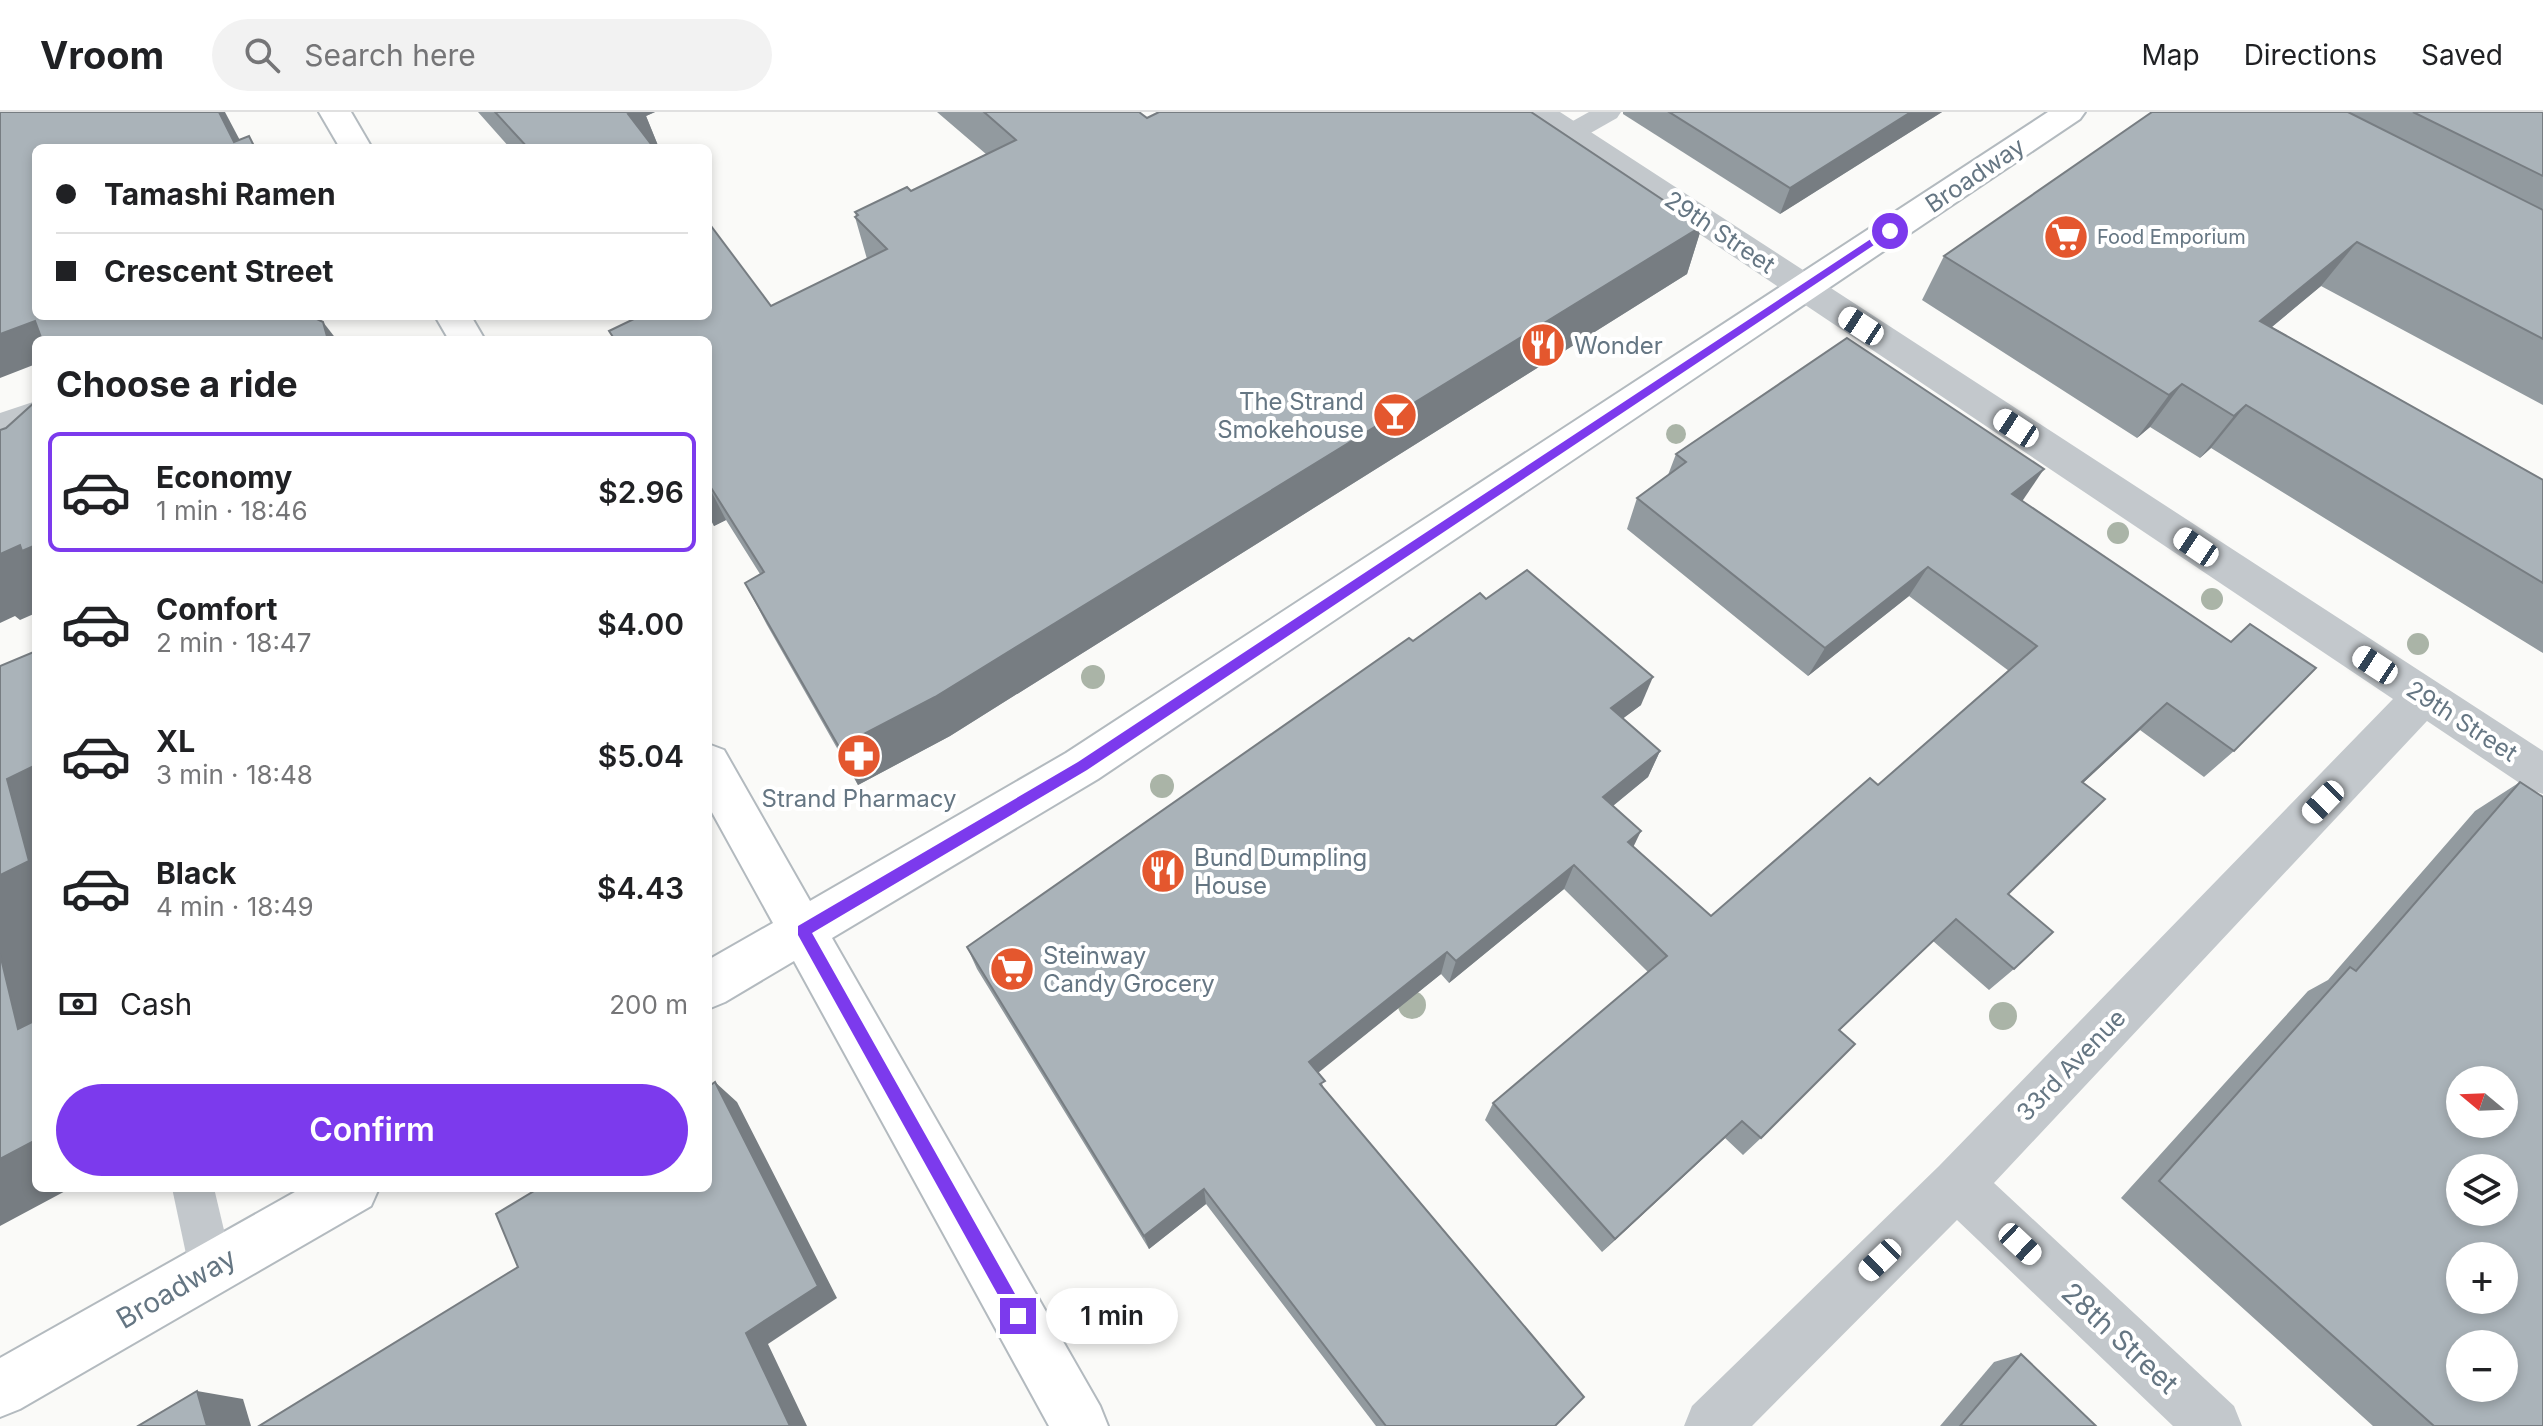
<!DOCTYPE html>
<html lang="en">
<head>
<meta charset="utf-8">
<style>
  :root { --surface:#fff; --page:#f2f2f2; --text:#202124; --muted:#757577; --line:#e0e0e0; --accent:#7c3aed }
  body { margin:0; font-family:Inter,sans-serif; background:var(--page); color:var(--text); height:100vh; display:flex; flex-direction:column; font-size:30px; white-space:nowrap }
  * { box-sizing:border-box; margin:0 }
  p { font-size:26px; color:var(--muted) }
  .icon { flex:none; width:44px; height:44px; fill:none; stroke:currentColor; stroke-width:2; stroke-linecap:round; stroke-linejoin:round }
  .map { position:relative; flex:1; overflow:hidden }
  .panel { position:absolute; left:32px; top:224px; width:680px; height:856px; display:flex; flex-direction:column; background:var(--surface); border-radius:12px; box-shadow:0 4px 12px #0003 }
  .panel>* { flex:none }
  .hud { position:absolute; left:32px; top:32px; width:680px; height:176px; border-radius:12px; box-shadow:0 4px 12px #0003; display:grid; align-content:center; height:176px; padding:0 24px; background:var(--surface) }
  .needle { width:52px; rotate:289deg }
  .controls { position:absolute; left:2446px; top:954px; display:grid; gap:16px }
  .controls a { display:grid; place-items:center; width:72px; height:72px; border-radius:50%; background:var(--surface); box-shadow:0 4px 12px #0003; font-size:40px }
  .end { position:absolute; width:36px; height:36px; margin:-18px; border:10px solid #7c3aed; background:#fff; box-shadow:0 0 0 4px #fff }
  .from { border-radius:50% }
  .bubble { position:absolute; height:56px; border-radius:28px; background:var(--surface); box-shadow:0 4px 12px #0003; font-size:26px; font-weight:600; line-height:56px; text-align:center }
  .car { position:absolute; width:24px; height:48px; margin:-24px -12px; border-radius:10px; box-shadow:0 0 6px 2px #0007; background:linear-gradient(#fff 24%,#345 0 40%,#fff 0 76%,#345 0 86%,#fff 0) }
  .hud b { display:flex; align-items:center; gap:28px; height:76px; font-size:30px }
  .hud b+b { border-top:2px solid var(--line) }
  .hud i { width:20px; height:20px; background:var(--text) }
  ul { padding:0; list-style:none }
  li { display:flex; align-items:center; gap:24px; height:120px; margin:0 16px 12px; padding:0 8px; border:4px solid transparent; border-radius:12px }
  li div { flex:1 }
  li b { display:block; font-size:30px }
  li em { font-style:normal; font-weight:600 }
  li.current { border-color:var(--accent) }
  li>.icon { width:72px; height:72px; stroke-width:1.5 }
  h2 { padding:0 24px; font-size:36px; line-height:96px }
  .pay { display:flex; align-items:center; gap:20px; height:88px; padding:0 24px; font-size:30px }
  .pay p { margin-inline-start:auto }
  .action { display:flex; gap:16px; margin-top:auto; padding:16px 24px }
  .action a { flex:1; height:92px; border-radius:48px; background:var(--accent); color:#fff; font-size:32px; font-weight:600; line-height:92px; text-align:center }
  header { display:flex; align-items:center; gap:48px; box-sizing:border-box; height:112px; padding:0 40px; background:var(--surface); border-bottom:2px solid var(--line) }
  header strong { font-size:38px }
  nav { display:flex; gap:44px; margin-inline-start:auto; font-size:28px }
  .search { width:560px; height:72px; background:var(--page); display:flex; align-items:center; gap:20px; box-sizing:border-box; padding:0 28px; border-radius:44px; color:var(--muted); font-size:30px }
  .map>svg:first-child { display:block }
</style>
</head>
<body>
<header>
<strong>Vroom</strong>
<div class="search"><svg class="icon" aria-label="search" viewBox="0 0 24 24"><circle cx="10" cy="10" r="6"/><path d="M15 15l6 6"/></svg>Search here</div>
<nav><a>Map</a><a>Directions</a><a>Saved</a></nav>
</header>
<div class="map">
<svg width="2543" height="1314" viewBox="0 0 2543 1314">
  <rect width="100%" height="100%" fill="#fafaf8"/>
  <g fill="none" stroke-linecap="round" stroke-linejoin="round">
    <g stroke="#b3babf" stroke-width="4">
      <g id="secondary">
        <path d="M 319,0 L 351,0 L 372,36 L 340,36 Z"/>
        <path d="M 2048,0 L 2085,0 L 2080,7 L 1098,667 L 832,826 L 1100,1294 L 1108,1314 L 1049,1314 L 794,849 L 725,890 L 708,897 L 708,848 L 773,811 L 708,693 L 708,632 L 724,638 L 810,789 L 1066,641 Z"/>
        <path d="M 435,204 L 471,204 L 485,228 L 449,228 Z"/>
        <path d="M 302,1076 L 379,1076 L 371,1094 L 20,1297 L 0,1305 L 0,1246 Z"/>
      </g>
    </g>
    <g fill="#c3c8cc" fill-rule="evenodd">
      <path d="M 1589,0 L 1621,0 L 1617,6 L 1580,27 L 1562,27 L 1558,21 L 1562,15 Z"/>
      <path d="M 172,1076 L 214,1076 L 233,1156 L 227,1172 L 211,1178 L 195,1172 L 189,1156 Z"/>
    </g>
    <g fill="#c3c8cc" fill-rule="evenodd">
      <path d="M 1523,0 L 1560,0 L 2543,639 L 2543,682 L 2527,676 L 2427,609 L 1994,1071 L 2234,1294 L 2242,1314 L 2173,1314 L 1957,1108 L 1752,1314 L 1684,1314 L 1692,1294 L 1939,1054 L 2393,587 L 1528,7 Z"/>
      <path d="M 36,289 L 36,317 L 0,330 L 0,301 Z"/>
    </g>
    <use href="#secondary" fill="#fff" fill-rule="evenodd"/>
  </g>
  <g fill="#aab4a7">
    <circle cx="1676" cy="322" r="10"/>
    <circle cx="2118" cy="421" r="11"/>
    <circle cx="2212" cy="487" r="11"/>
    <circle cx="2418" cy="532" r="11"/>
    <circle cx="1093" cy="565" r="12"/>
    <circle cx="1162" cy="674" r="12"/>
    <circle cx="1412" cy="893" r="14"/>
    <circle cx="2003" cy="904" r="14"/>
  </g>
  <g fill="#929a9f">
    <path d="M 478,0 L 655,0 L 646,4 L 659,36 L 510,36 Z"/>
    <path d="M 937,0 L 1139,0 L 1147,6 L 1702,114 L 1687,162 L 950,624 L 858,673 L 767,513 L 745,471 L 760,462 L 726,408 L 714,414 L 708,403 L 708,228 L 614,228 L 609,219 L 771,194 L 867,147 L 855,105 L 856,104 L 855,100 L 911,79 L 986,42 Z"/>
    <path d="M 1623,0 L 1942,0 L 1780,102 L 1623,2 Z"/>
    <path d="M 2152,0 L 2543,0 L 2543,293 L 2321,174 L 2272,215 L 2543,368 L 2543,541 L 2211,336 L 2200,346 L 2150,315 L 2137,326 L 1922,188 L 1944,144 Z"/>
    <path d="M 1676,342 L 2022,388 L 2234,639 L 2204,665 L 2140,618 L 2083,671 L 2008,782 L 2014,857 L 1989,878 L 1933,829 L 1840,918 L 1761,1026 L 1743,1043 L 1725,1026 L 1602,1140 L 1485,1008 L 1493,991 L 1648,860 L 1564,777 L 1449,871 L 1441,862 L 1318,960 L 1324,977 L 1555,1314 L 1376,1314 L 1206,1092 L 1149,1137 L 977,857 L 967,835 L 1413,529 L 1486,487 L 1641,593 L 1623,606 L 1660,639 L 1648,665 L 1613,694 L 1634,735 L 1711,804 L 1878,673 L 2009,559 L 1909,484 L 1808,564 L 1627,417 L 1637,386 L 1668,363 Z"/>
    <path d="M 2520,670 L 2543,1314 L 2373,1314 L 2121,1086 L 2308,879 L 2328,868 L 2475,699 Z"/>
    <path d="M 2021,1242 L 2096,1314 L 1940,1314 L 1994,1250 Z"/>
  </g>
  <g fill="#777d82">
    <path d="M 219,0 L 225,0 L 244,36 L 234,30 Z"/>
    <path d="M 625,0 L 655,0 L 646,4 L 659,36 L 643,36 Z"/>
    <path d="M 1911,0 L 1942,0 L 1780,102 L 1790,76 Z"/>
    <path d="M 1702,114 L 1687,162 L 950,624 L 858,673 L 839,635 Z"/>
    <path d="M 2357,130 L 2321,174 L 2227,252 L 2260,209 Z"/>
    <path d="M 35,209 L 53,228 L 36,228 L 36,252 L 0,266 L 0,222 Z"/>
    <path d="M 323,210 L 337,228 L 328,228 Z"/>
    <path d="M 2182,272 L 2150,315 L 2137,326 L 2169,283 Z"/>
    <path d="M 2246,293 L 2211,336 L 2200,346 L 2234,304 Z"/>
    <path d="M 2044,357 L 2023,388 L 1992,412 L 2012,382 Z"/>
    <path d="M 708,373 L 726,408 L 714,414 L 708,401 Z"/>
    <path d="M 20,433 L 36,433 L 36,501 L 20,508 L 15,504 L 0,511 L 0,442 Z"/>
    <path d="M 1928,455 L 1909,484 L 1808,564 L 1825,536 Z"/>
    <path d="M 1653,565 L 1641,593 L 1601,623 L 1611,596 Z"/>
    <path d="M 2167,591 L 2140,618 L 2057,695 L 2082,670 Z"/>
    <path d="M 1660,639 L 1648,665 L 1593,710 L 1603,685 Z"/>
    <path d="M 36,653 L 36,926 L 18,917 L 0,842 L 0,763 L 7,667 Z"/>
    <path d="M 1641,719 L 1629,744 L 1628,730 Z"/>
    <path d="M 1574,753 L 1564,777 L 1449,871 L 1456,849 Z"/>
    <path d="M 1447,840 L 1441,862 L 1308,969 L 1309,950 Z"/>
    <path d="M 715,970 L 737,990 L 837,1186 L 768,1232 L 807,1314 L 790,1314 L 746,1221 Z"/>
    <path d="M 1742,1009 L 1725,1026 L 1602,1140 L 1615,1127 Z"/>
    <path d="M 36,1028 L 36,1076 L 71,1076 L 0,1114 L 0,1047 Z"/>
    <path d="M 1204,1077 L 1206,1092 L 1149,1137 L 1144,1124 Z"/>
    <path d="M 197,1279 L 243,1287 L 251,1314 L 207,1314 Z"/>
  </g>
  <g fill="#aab3b9" stroke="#777d82" stroke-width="2" fill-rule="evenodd">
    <path d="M 0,0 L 219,0 L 234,30 L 249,24 L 255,36 L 36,36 L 36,204 L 311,204 L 323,210 L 328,228 L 42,228 L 35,209 L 0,222 Z"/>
    <path d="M 495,0 L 633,0 L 628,2 L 654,36 L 555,36 L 554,34 L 549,36 L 528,36 Z"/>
    <path d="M 984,0 L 1139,0 L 1147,6 L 1159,0 L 1531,0 L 1702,114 L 935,585 L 839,635 L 745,471 L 764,460 L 708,371 L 708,228 L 615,228 L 609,219 L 640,204 L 708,204 L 708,110 L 771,194 L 887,137 L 855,105 L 858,103 L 855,100 L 907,75 L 911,79 L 1016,28 Z"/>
    <path d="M 1669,0 L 1911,0 L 1790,76 Z"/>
    <path d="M 2152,0 L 2348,0 L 2543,98 L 2543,227 L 2357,130 L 2260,209 L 2543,368 L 2543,471 L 2246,293 L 2234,304 L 2182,272 L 2169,283 L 1944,144 Z"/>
    <path d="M 2413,0 L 2543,0 L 2543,64 Z"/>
    <path d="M 1847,226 L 2044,357 L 2012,382 L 2231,530 L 2250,512 L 2316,556 L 2234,639 L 2167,591 L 2082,670 L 2105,687 L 2008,782 L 2053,820 L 2014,857 L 1956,807 L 1839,918 L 1855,932 L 1761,1026 L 1742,1009 L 1615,1127 L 1493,991 L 1667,844 L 1574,753 L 1456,849 L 1447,840 L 1309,950 L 1325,969 L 1320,972 L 1584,1285 L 1555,1314 L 1386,1314 L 1204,1077 L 1144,1124 L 967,835 L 1409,526 L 1413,529 L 1480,481 L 1486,487 L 1527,458 L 1653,565 L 1611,596 L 1660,639 L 1603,685 L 1641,719 L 1628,730 L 1711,804 L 1870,666 L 1878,673 L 2037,534 L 1928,455 L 1825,536 L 1637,386 L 1686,350 L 1676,342 Z"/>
    <path d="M 36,289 L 36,433 L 22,439 L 20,433 L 0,442 L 0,318 L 6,316 Z"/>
    <path d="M 36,539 L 36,653 L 7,667 L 29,749 L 0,763 L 0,554 Z"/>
    <path d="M 2520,670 L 2543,685 L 2543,1314 L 2434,1314 L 2159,1069 L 2350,855 L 2356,859 ZM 2460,968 L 2504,968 L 2504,1012 L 2460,1012 ZM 2460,1056 L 2504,1056 L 2504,1100 L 2460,1100 ZM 2460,1144 L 2504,1144 L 2504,1188 L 2460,1188 ZM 2460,1232 L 2504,1232 L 2504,1276 L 2460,1276 Z"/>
    <path d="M 0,842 L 18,917 L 36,908 L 36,1028 L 0,1047 Z"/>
    <path d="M 715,970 L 818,1174 L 746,1221 L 790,1314 L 259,1314 L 518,1155 L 496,1102 L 539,1076 L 708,1076 L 708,975 Z"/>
    <path d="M 2021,1242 L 2096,1314 L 1960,1314 Z"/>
    <path d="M 197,1279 L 207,1314 L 138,1314 Z"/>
  </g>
  <path fill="#7c3aed" d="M 1886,117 L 1895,119 L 1087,658 L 812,821 L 1024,1198 L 1024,1210 L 1013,1210 L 798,823 L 798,814 L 1078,650 Z"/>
  <defs>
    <g id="supermarket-disc" transform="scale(2.3)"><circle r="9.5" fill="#e4572e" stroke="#fff"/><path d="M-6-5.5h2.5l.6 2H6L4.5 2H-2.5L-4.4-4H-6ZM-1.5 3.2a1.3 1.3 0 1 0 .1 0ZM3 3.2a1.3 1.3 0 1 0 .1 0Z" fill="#fff"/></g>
    <g id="restaurant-disc" transform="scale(2.3)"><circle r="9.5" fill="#e4572e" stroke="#fff"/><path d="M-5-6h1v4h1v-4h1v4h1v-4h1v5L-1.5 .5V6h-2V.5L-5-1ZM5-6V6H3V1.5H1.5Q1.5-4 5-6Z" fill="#fff"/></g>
    <g id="bar-disc" transform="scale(2.3)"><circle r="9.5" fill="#e4572e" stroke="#fff"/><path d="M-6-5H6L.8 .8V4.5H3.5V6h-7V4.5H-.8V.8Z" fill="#fff"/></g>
    <g id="pharmacy-disc" transform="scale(2.3)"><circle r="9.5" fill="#e4572e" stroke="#fff"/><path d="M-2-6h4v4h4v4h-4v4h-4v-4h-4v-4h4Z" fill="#fff"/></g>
  </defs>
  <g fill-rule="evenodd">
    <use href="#supermarket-disc" x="2066" y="125"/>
    <use href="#restaurant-disc" x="1543" y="233"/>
    <use href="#bar-disc" x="1395" y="303"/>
    <use href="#pharmacy-disc" x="859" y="644"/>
    <use href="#restaurant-disc" x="1163" y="759"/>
    <use href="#supermarket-disc" x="1012" y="857"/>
  </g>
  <g text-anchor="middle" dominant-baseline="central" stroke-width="8" stroke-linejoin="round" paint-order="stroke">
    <g font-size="20" fill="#657683" stroke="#fff" text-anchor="start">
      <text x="2097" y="125">Food Emporium</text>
    </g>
    <g font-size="24" fill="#657683" stroke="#fff">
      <text transform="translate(1975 63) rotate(-34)">Broadway</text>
      <text transform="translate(1720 120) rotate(34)">29th Street</text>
      <text transform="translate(2462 609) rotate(33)">29th Street</text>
      <text transform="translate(2071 953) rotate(-46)">33rd Avenue</text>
    </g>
    <g font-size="24" fill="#657683" stroke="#fff" text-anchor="start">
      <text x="1574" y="233">Wonder</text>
      <text x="1364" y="289" text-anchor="end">The Strand<tspan x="1364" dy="28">Smokehouse</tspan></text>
      <text x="859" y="686" text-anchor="middle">Strand Pharmacy</text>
      <text x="1194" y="745">Bund Dumpling<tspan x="1194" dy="28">House</tspan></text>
      <text x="1043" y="843">Steinway<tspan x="1043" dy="28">Candy Grocery</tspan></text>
    </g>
    <g font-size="28" fill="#657683" stroke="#fff">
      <text transform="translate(176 1176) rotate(-30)">Broadway</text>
      <text transform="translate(2120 1226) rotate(43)">28th Street</text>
    </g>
  </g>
</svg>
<div class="controls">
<a><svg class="needle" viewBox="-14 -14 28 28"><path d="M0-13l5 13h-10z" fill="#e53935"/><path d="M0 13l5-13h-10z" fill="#757577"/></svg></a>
<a><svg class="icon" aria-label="layers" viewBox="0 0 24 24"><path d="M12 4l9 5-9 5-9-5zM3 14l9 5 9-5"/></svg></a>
<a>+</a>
<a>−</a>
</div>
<i class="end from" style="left:1890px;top:119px"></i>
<i class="end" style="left:1018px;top:1204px"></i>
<div class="bubble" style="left:1046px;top:1176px;width:132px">1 min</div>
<i class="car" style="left:1861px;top:214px;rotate:303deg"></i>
<i class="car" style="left:2016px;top:316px;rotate:303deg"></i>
<i class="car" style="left:2196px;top:435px;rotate:304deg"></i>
<i class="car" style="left:2375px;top:553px;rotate:303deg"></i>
<i class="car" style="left:2323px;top:690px;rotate:224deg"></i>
<i class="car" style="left:2020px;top:1132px;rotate:133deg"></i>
<i class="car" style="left:1880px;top:1148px;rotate:226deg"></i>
<div class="hud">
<b><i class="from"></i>Tamashi Ramen</b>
<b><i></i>Crescent Street</b>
</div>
<section class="panel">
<h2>Choose a ride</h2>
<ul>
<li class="current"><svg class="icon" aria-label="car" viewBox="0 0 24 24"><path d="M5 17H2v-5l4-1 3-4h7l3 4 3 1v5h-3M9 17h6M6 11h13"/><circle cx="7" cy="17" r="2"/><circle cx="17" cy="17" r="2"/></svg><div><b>Economy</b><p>1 min · 18:46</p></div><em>$2.96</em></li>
<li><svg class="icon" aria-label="car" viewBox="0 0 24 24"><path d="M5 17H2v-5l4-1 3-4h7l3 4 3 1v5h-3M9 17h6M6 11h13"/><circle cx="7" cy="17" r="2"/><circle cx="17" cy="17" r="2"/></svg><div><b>Comfort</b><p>2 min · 18:47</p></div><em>$4.00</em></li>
<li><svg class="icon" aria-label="car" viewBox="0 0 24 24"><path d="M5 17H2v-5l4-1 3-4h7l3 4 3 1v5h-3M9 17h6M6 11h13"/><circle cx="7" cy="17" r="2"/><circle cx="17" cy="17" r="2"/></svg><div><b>XL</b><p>3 min · 18:48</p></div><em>$5.04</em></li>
<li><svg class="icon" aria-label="car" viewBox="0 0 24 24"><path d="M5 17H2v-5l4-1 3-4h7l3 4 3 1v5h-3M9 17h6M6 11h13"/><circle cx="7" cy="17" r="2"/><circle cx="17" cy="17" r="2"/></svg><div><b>Black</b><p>4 min · 18:49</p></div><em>$4.43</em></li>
</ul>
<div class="pay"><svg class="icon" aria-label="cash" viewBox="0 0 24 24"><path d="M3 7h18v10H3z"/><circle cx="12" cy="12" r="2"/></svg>Cash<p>200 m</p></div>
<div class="action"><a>Confirm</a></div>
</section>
</div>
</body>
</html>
